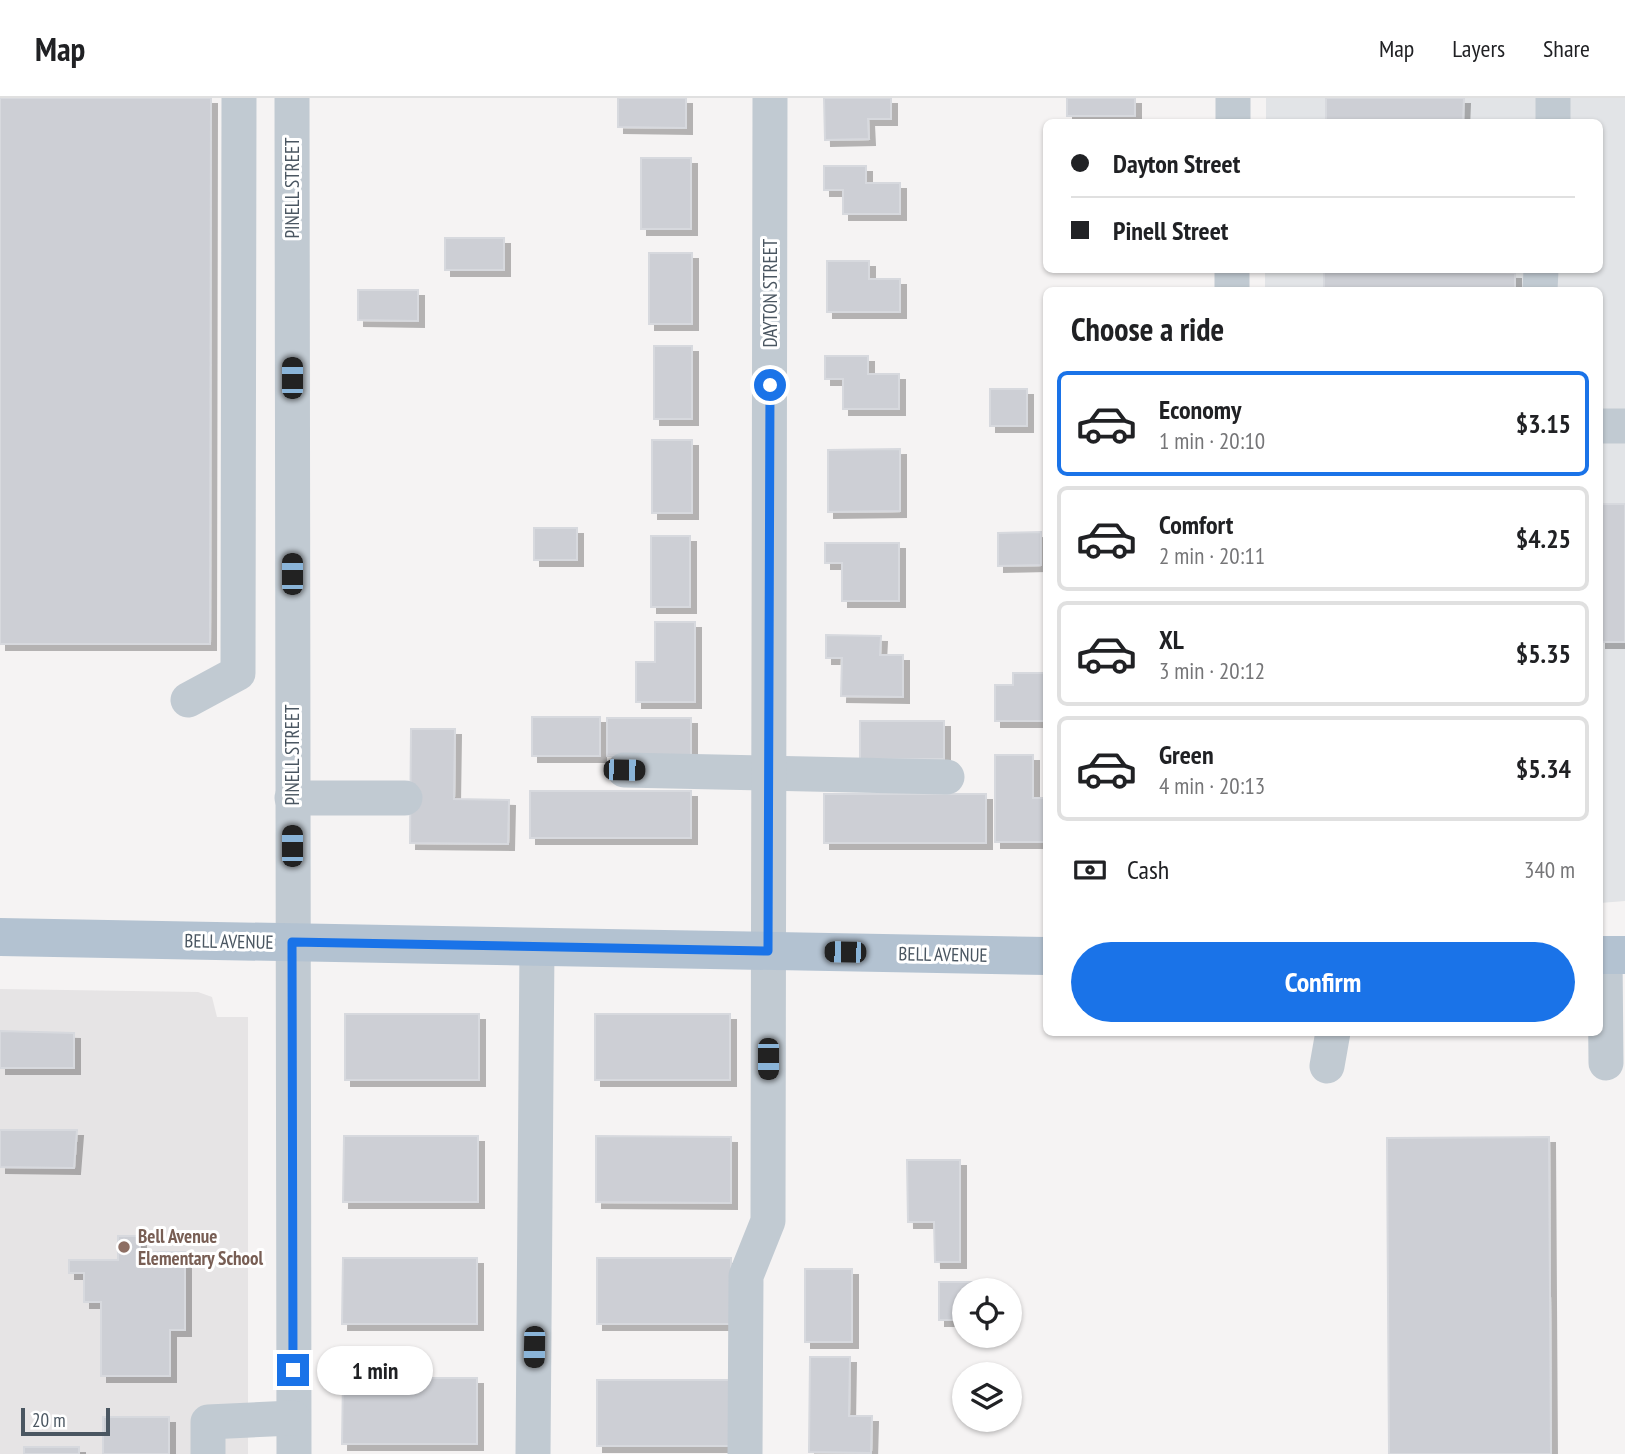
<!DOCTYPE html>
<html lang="en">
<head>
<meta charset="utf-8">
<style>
  :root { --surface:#fff; --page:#f6f6f6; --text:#202124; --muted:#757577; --line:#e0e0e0; --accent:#1a73e8 }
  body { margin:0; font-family:"PT Sans Narrow",sans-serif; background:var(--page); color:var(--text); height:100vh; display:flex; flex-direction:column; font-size:26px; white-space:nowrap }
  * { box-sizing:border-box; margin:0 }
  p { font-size:23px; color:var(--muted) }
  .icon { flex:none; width:38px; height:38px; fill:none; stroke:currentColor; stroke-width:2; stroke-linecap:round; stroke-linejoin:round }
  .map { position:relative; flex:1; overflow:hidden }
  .sheet { position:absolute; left:1043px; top:189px; width:560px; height:749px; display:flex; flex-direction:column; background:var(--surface); border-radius:10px; box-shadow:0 2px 5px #0004 }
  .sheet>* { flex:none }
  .hud { position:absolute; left:1043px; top:21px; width:560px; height:154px; border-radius:10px; box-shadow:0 2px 5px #0004; display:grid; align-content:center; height:154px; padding:0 28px; background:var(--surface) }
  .fabs { position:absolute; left:952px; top:1180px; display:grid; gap:14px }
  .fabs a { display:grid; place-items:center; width:70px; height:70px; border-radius:50%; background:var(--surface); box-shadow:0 2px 5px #0004; font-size:35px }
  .scale { position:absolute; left:21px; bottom:18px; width:89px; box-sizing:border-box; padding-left:7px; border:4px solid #4a5661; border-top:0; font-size:19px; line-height:24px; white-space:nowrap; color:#4a5661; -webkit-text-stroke:5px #fff; paint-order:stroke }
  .end { position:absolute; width:32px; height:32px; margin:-16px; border:9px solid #1a73e8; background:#fff; box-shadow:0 0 0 4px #fff }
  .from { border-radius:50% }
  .bubble { position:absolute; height:49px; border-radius:24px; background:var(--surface); box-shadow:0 2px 5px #0004; font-size:23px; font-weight:700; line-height:49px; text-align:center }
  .car { position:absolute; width:21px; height:42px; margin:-21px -10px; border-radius:9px; box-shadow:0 0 5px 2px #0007; background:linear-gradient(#222 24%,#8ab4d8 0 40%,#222 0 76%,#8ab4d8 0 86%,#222 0) }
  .hud b { display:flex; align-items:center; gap:24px; height:66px; font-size:26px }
  .hud b+b { border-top:2px solid var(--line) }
  .hud i { width:18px; height:18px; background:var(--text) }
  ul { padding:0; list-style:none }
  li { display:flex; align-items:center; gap:21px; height:105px; margin:0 14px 10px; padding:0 14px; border:4px solid var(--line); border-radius:10px }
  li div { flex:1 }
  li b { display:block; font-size:26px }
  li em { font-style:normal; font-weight:700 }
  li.selected { border-color:var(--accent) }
  li>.icon { width:63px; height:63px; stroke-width:1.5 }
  h2 { padding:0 28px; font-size:32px; line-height:84px }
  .pay { display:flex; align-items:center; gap:18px; height:77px; padding:0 28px; font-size:26px }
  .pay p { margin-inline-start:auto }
  .action { display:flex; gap:14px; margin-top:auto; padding:14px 28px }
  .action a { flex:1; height:80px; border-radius:42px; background:var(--accent); color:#fff; font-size:28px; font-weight:700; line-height:80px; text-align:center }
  header { display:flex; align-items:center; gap:42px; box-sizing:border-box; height:98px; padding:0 35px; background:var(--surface); border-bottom:2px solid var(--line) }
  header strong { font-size:33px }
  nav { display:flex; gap:38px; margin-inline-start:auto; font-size:24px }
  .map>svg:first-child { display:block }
</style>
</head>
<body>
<header>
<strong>Map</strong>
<nav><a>Map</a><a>Layers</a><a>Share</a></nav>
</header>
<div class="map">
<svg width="1625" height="1356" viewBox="0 0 1625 1356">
  <defs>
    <filter id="shadow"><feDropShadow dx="6" dy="6" stdDeviation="0" flood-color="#0004"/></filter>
  </defs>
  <rect width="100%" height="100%" fill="#f5f3f3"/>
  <path fill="#e6e4e5" d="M 0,891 L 198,894 L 212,899 L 217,919 L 248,919 L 248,1356 L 0,1356 Z"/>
  <path fill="#e2e4e7" d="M 1266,0 L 1625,0 L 1625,803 L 1600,805 L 1600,192 L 1265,192 L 1265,172 L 1600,172 L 1600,24 L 1266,24 Z"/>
  <g fill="#cdcfd5" stroke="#d7d9de" stroke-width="2" filter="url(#shadow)">
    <path d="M 0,0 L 211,0 L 210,546 L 0,546 Z"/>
    <path d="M 618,0 L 686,0 L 686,30 L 618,29 Z"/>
    <path d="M 824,0 L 891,0 L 891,21 L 868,21 L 869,41 L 825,42 Z"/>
    <rect x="1067" y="0" width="68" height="18"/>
    <path d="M 1326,0 L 1464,0 L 1463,24 L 1326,24 Z"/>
    <rect x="641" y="60" width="50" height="71"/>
    <path d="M 824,68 L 866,68 L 866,85 L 900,85 L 900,116 L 843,116 L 843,92 L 824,92 Z"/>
    <rect x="445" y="140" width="59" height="32"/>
    <rect x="649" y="155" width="43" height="71"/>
    <path d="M 827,163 L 869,163 L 869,181 L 900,181 L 900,214 L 827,214 Z"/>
    <path d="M 1324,172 L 1461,172 L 1461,174 L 1515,175 L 1515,192 L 1324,192 Z"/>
    <path d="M 358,192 L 418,192 L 418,223 L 358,222 Z"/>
    <rect x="654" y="248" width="38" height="73"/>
    <path d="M 825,258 L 868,258 L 868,276 L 899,276 L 899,311 L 843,311 L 843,281 L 825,281 Z"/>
    <rect x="990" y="291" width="37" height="37"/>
    <rect x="652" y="342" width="40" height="73"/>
    <path d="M 900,351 L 900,413 L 828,414 L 828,352 Z"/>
    <rect x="1600" y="406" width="25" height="138"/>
    <rect x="534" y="430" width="43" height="32"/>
    <path d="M 1041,434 L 1041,467 L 998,468 L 998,435 Z"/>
    <rect x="651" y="438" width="39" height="71"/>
    <path d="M 825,445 L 899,445 L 899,503 L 842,503 L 842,465 L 825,465 Z"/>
    <path d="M 655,524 L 695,524 L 695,604 L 636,604 L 636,564 L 655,564 Z"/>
    <path d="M 826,537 L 881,538 L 880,557 L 903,557 L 903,599 L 841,598 L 842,560 L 826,560 Z"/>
    <path d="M 1013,575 L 1046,575 L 1046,623 L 995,623 L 995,587 L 1013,587 Z"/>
    <rect x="532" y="619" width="68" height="39"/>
    <rect x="607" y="620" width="84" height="38"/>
    <rect x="860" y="623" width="84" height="38"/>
    <path d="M 411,631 L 455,631 L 454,701 L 509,702 L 508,746 L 410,745 Z"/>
    <path d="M 995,657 L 1033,657 L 1033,700 L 1046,700 L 1046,744 L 995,744 Z"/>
    <rect x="530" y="693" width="161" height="47"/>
    <rect x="824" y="696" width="162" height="49"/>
    <rect x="345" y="916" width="134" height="66"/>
    <rect x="595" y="916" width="135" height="66"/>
    <path d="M 0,933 L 74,935 L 74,970 L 0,970 Z"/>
    <path d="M 0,1032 L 77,1032 L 74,1070 L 0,1069 Z"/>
    <path d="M 344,1038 L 478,1038 L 478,1104 L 343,1104 Z"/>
    <path d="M 596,1038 L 731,1039 L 731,1105 L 596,1104 Z"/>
    <path d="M 1549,1039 L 1551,1356 L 1389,1356 L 1387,1040 Z"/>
    <path d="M 907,1062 L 960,1062 L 960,1164 L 935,1164 L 934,1124 L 908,1124 Z"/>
    <path d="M 118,1138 L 140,1138 L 140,1154 L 185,1154 L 185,1232 L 170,1232 L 170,1278 L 101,1278 L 101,1204 L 84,1204 L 84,1175 L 69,1175 L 69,1162 L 118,1162 Z"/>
    <path d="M 343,1160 L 477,1160 L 477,1226 L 342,1226 Z"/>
    <rect x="597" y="1160" width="134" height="66"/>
    <rect x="805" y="1171" width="47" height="73"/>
    <path d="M 939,1184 L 986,1184 L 986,1192 L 964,1192 L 964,1222 L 939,1222 Z"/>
    <path d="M 810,1259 L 850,1259 L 849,1318 L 872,1318 L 871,1355 L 809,1354 Z"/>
    <path d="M 343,1280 L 477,1280 L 477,1346 L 342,1346 Z"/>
    <rect x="597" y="1282" width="134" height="66"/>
    <rect x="103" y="1319" width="66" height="37"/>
    <rect x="24" y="1349" width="55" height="7"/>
  </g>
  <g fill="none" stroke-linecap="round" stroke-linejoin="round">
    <g stroke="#c1cad2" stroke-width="35">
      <path d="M 292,0 L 294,1356"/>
      <path d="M 1233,24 L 1233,0"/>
      <path d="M 1553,24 L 1553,0"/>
      <path d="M 1232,192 L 1232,172"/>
      <path d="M 1540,192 L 1541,172"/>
      <path d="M 1600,328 L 1625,328"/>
      <path d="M 188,602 L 238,575 L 239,0"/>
      <path d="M 624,672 L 947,679"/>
      <path d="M 292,700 L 405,700"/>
      <path d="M 1605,857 L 1606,965"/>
      <path d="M 1327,968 L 1333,934"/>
      <path d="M 208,1356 L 208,1324 L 293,1320"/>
      <path d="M 533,1356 L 537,848"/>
      <path d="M 745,1356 L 746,1178 L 768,1123 L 770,0"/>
    </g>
    <g stroke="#b3c2d1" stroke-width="38">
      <path d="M 0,839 L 1046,858"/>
      <path d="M 1600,857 L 1625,857"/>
    </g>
  </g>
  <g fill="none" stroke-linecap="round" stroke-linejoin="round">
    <path stroke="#1a73e8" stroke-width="9" d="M 293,1272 L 292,844 L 768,853 L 770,287"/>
  </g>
  <circle fill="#8d6e63" stroke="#fff" stroke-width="2.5" cx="124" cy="1149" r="7"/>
  <g text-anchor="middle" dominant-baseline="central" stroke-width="6" stroke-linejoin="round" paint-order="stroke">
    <g font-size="19" fill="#4a5661" stroke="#fff">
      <text transform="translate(292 90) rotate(-90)">PINELL STREET</text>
      <text transform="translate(770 195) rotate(-90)">DAYTON STREET</text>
      <text transform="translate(292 657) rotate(-90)">PINELL STREET</text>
      <text transform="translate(229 843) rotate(1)">BELL AVENUE</text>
      <text transform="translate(943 856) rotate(1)">BELL AVENUE</text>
    </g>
    <g font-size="19" font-weight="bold" fill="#785e54" stroke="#fff" text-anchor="start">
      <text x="138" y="1138">Bell Avenue<tspan x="138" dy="22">Elementary School</tspan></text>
    </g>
  </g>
</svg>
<div class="fabs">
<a><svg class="icon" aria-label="locate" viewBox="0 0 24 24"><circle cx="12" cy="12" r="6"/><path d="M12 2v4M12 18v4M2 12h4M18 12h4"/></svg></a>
<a><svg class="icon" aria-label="layers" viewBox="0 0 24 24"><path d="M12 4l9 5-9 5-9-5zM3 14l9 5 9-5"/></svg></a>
</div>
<div class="scale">20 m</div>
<i class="end from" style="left:770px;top:287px"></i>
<i class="end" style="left:293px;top:1272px"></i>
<div class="bubble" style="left:317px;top:1248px;width:116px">1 min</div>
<i class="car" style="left:292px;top:280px;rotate:0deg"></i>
<i class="car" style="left:292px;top:476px;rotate:0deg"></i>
<i class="car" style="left:624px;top:672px;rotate:91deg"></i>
<i class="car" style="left:292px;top:748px;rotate:0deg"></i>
<i class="car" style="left:845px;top:854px;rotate:271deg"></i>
<i class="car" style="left:768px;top:961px;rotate:180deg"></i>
<i class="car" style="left:534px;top:1249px;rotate:181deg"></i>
<div class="hud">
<b><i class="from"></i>Dayton Street</b>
<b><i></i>Pinell Street</b>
</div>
<section class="sheet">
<h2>Choose a ride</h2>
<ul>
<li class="selected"><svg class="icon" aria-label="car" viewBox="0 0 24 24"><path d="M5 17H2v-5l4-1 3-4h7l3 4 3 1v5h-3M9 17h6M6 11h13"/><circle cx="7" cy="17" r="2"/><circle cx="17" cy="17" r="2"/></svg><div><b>Economy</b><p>1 min · 20:10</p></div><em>$3.15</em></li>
<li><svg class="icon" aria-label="car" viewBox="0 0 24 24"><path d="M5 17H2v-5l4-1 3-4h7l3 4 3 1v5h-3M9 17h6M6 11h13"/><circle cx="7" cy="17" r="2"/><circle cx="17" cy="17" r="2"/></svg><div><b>Comfort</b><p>2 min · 20:11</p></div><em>$4.25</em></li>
<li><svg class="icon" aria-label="car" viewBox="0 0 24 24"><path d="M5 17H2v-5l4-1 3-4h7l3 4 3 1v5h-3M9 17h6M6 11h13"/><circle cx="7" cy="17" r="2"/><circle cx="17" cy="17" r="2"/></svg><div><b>XL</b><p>3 min · 20:12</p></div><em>$5.35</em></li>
<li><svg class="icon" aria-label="car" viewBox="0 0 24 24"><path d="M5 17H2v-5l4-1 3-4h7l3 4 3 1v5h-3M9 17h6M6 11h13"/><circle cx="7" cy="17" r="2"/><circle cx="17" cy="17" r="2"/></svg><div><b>Green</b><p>4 min · 20:13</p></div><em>$5.34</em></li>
</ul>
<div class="pay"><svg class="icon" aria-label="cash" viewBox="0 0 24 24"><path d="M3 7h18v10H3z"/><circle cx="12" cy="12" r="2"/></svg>Cash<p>340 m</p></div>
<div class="action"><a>Confirm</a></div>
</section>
</div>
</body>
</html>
